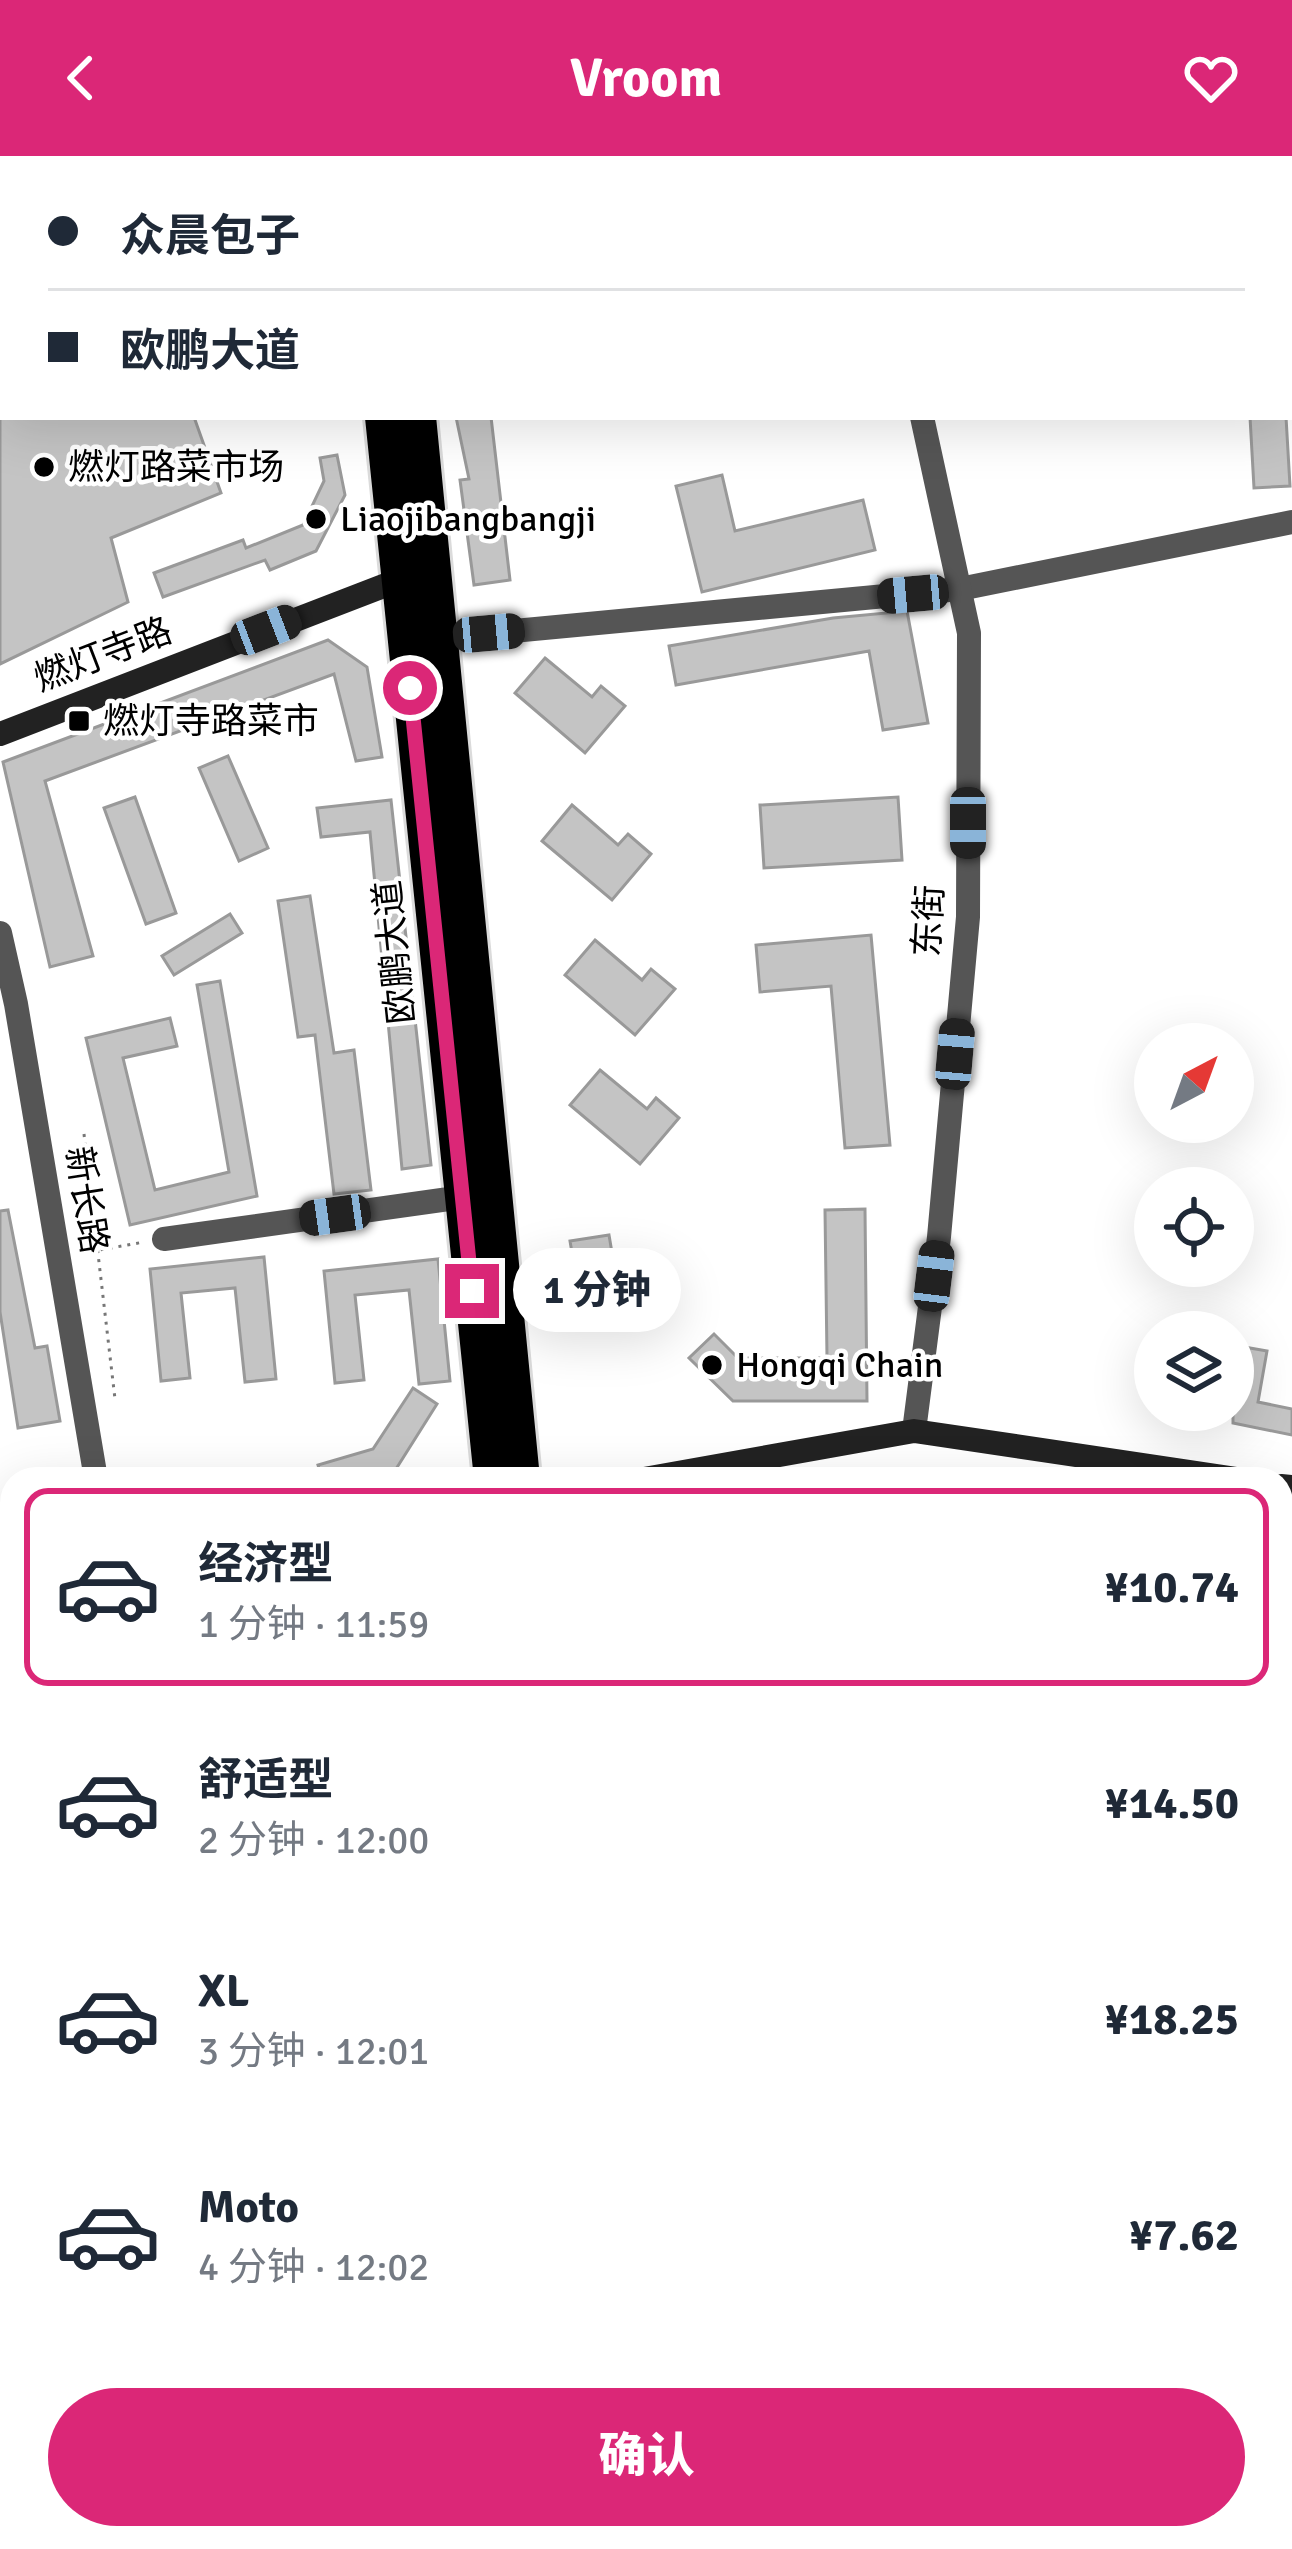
<!DOCTYPE html>
<html lang="zh">
<head>
<meta charset="utf-8">
<style>
  :root { --surface:#fff; --page:#f2f2f3; --text:#1f2937; --muted:#747a83; --line:#e0e1e3; --accent:#db2777 }
  body { margin:0; font-family:Signika,"Noto Sans SC",sans-serif; background:var(--page); color:var(--text); height:100vh; display:flex; flex-direction:column; font-size:45px; white-space:nowrap }
  * { box-sizing:border-box; margin:0 }
  p { font-size:39px; color:var(--muted) }
  .icon { flex:none; width:66px; height:66px; fill:none; stroke:currentColor; stroke-width:2; stroke-linecap:round; stroke-linejoin:round }
  .map { position:relative; flex:1; overflow:hidden }
  .panel { position:absolute; left:0px; top:1311px; width:1293px; height:1083px; display:flex; flex-direction:column; background:var(--surface); border-radius:36px 36px 0 0; box-shadow:0 12px 48px #0002 }
  .panel>* { flex:none }
  .banner { position:absolute; left:0px; top:0px; width:1293px; height:264px; box-shadow:0 12px 48px #0002; display:grid; align-content:center; height:264px; padding:0 48px; background:var(--surface) }
  .needle { width:78px; rotate:41deg }
  .controls { position:absolute; left:1134px; top:867px; display:grid; gap:24px }
  .controls a { display:grid; place-items:center; width:120px; height:120px; border-radius:50%; background:var(--surface); box-shadow:0 12px 48px #0002; font-size:60px }
  .end { position:absolute; width:54px; height:54px; margin:-27px; border:15px solid #db2777; background:#fff; box-shadow:0 0 0 6px #fff }
  .from { border-radius:50% }
  .bubble { position:absolute; height:84px; border-radius:42px; background:var(--surface); box-shadow:0 12px 48px #0002; font-size:39px; font-weight:800; line-height:84px; text-align:center }
  .car { position:absolute; width:36px; height:72px; margin:-36px -18px; border-radius:15px; box-shadow:0 0 9px 3px #0007; background:linear-gradient(#222 24%,#8ab4d8 0 40%,#222 0 76%,#8ab4d8 0 86%,#222 0) }
  .banner b { display:flex; align-items:center; gap:42px; height:114px; font-size:45px }
  .banner b+b { border-top:3px solid var(--line) }
  .banner i { width:30px; height:30px; background:var(--text) }
  ul { padding:21px 0 0; list-style:none }
  li { display:flex; align-items:center; gap:36px; height:198px; margin:0 24px 18px; padding:0 24px; border:6px solid transparent; border-radius:24px }
  li div { flex:1 }
  li b { display:block; font-size:45px }
  li em { font-style:normal; font-weight:800 }
  li.current { border-color:var(--accent) }
  li>.icon { width:108px; height:108px; stroke-width:1.5 }
  .primary-button { display:flex; gap:24px; margin-top:auto; padding:24px 48px }
  .primary-button a { flex:1; height:138px; border-radius:72px; background:var(--accent); color:#fff; font-size:48px; font-weight:800; line-height:138px; text-align:center }
  header { display:flex; justify-content:space-between; align-items:center; height:156px; padding:0 48px; background:var(--accent); color:#fff; font-size:54px; font-weight:800 }
  .map>svg:first-child { display:block }
</style>
</head>
<body>
<header><svg class="icon" aria-label="back" viewBox="0 0 24 24"><path d="M15 5l-7 7 7 7"/></svg>Vroom<svg class="icon" aria-label="heart" viewBox="0 0 24 24"><path d="M12 20l-8-8c-3-5 5-10 8-4 3-6 11-1 8 4z"/></svg></header>
<div class="map">
<svg width="1292" height="2393" viewBox="0 0 1292 2393">
  <rect width="100%" height="100%" fill="#fff"/>
  <g fill="#c4c4c4" stroke="#999" stroke-width="3">
    <path d="M 0,261 L 194,261 L 221,337 L 111,382 L 128,446 L 0,508 Z"/>
    <path d="M 456,261 L 491,261 L 510,424 L 474,429 L 460,324 L 469,323 Z"/>
    <path d="M 1250,261 L 1286,261 L 1290,330 L 1254,332 Z"/>
    <path d="M 337,299 L 345,339 L 316,395 L 270,414 L 265,404 L 163,441 L 154,417 L 243,384 L 246,392 L 303,369 L 324,325 L 320,302 Z"/>
    <path d="M 722,319 L 735,375 L 863,344 L 875,394 L 702,436 L 676,330 Z"/>
    <path d="M 907,455 L 928,567 L 883,574 L 869,495 L 676,529 L 669,490 L 833,462 Z"/>
    <path d="M 328,484 L 367,511 L 382,601 L 356,605 L 334,518 L 45,625 L 93,800 L 50,811 L 3,606 Z"/>
    <path d="M 545,502 L 592,541 L 601,530 L 625,550 L 585,597 L 515,537 Z"/>
    <path d="M 228,600 L 268,692 L 239,705 L 199,612 Z"/>
    <path d="M 135,641 L 176,757 L 146,768 L 104,652 Z"/>
    <path d="M 898,641 L 902,704 L 764,712 L 760,649 Z"/>
    <path d="M 391,644 L 431,1009 L 402,1013 L 370,676 L 321,681 L 317,652 Z"/>
    <path d="M 572,649 L 618,689 L 628,678 L 651,698 L 612,744 L 542,685 Z"/>
    <path d="M 310,740 L 334,897 L 354,894 L 371,1034 L 334,1038 L 315,879 L 298,881 L 278,745 Z"/>
    <path d="M 230,758 L 242,777 L 174,819 L 162,800 Z"/>
    <path d="M 871,779 L 890,989 L 845,992 L 831,830 L 760,836 L 756,789 Z"/>
    <path d="M 595,784 L 642,824 L 651,813 L 675,833 L 635,879 L 565,819 Z"/>
    <path d="M 220,825 L 257,1040 L 130,1069 L 86,882 L 170,862 L 177,890 L 123,902 L 155,1034 L 229,1016 L 197,829 Z"/>
    <path d="M 600,914 L 647,953 L 656,942 L 679,962 L 640,1008 L 570,949 Z"/>
    <path d="M 865,1053 L 867,1245 L 733,1245 L 689,1202 L 714,1178 L 738,1202 L 827,1202 L 825,1054 Z"/>
    <path d="M 8,1054 L 35,1192 L 47,1190 L 60,1265 L 18,1272 L 0,1156 L 0,1055 Z"/>
    <path d="M 609,1079 L 622,1156 L 583,1162 L 570,1085 Z"/>
    <path d="M 264,1101 L 276,1223 L 245,1226 L 235,1132 L 181,1137 L 190,1222 L 161,1225 L 150,1113 Z"/>
    <path d="M 438,1103 L 450,1225 L 419,1228 L 409,1134 L 355,1139 L 364,1224 L 335,1227 L 324,1115 Z"/>
    <path d="M 1233,1189 L 1267,1195 L 1258,1246 L 1292,1253 L 1292,1279 L 1233,1267 Z"/>
    <path d="M 413,1232 L 437,1248 L 396,1313 L 361,1323 L 322,1323 L 318,1309 L 373,1293 Z"/>
  </g>
  <g fill="none" stroke-linecap="round" stroke-linejoin="round">
    <g stroke="#dbdbdb" stroke-width="42">
      <g id="highway">
        <path d="M 358,0 L 358,3"/>
        <path d="M 388,0 L 389,3"/>
        <path d="M 383,261 L 492,1323"/>
        <path d="M 418,261 L 522,1323"/>
        <path d="M 1281,2210 L 1292,2215"/>
        <path d="M 1281,2238 L 1292,2243"/>
      </g>
    </g>
    <g stroke="#777" stroke-width="3" stroke-dasharray="3 6" stroke-linecap="butt">
      <path d="M 840,0 L 849,3"/>
      <path d="M 84,978 L 115,1243"/>
      <path d="M 83,1097 L 144,1086"/>
      <path d="M 0,1733 L 12,1708"/>
    </g>
    <g stroke="#555" stroke-width="24">
      <path d="M 707,3 L 708,0"/>
      <path d="M 976,3 L 977,0"/>
      <path d="M 428,483 L 960,433 L 1292,366"/>
      <path d="M 0,777 L 16,848 L 96,1323"/>
      <path d="M 164,1083 L 463,1041"/>
      <path d="M 914,1275 L 939,1081 L 968,761 L 969,477 L 922,261"/>
    </g>
    <g stroke="#222" stroke-width="24">
      <path d="M 424,0 L 436,3"/>
      <path d="M 248,3 L 265,0"/>
      <path d="M 0,49 L 3,48"/>
      <path d="M 0,578 L 412,419"/>
      <path d="M 644,1323 L 914,1275 L 1237,1323"/>
      <path d="M 1281,1330 L 1292,1331"/>
      <path d="M 0,1477 L 12,1473"/>
      <path d="M 0,1505 L 12,1502"/>
      <path d="M 829,2393 L 855,2382"/>
    </g>
    <use href="#highway" stroke="#000" stroke-width="36"/>
  </g>
  <g fill="none" stroke-linecap="round" stroke-linejoin="round">
    <path stroke="#db2777" stroke-width="15" d="M 410,532 L 472,1135"/>
  </g>
  <g fill="#000" stroke="#fff" stroke-width="4.5">
    <circle cx="44" cy="311" r="12"/>
    <circle cx="316" cy="363" r="12"/>
    <rect x="67" y="553" width="24" height="24" rx="6"/>
    <circle cx="712" cy="1209" r="12"/>
  </g>
  <g text-anchor="middle" dominant-baseline="central" stroke-width="9" stroke-linejoin="round" paint-order="stroke">
    <g font-size="36" fill="#000" stroke="#fff" text-anchor="start">
      <text x="68" y="311">燃灯路菜市场</text>
      <text x="340" y="363">Liaojibangbangji</text>
      <text x="103" y="565">燃灯寺路菜市</text>
      <text x="736" y="1209">Hongqi Chain</text>
    </g>
    <g font-size="36" fill="#000" stroke="#fff">
      <text transform="translate(103 499) rotate(-21)">燃灯寺路</text>
      <text transform="translate(929 765) rotate(-87)">东街</text>
      <text transform="translate(395 796) rotate(-96)">欧鹏大道</text>
      <text transform="translate(86 1044) rotate(81)">新长路</text>
    </g>
  </g>
</svg>
<div class="controls">
<a><svg class="needle" viewBox="-14 -14 28 28"><path d="M0-13l5 13h-10z" fill="#e53935"/><path d="M0 13l5-13h-10z" fill="#747a83"/></svg></a>
<a><svg class="icon" aria-label="locate" viewBox="0 0 24 24"><circle cx="12" cy="12" r="6"/><path d="M12 2v4M12 18v4M2 12h4M18 12h4"/></svg></a>
<a><svg class="icon" aria-label="layers" viewBox="0 0 24 24"><path d="M12 4l9 5-9 5-9-5zM3 14l9 5 9-5"/></svg></a>
</div>
<i class="end from" style="left:410px;top:532px"></i>
<i class="end" style="left:472px;top:1135px"></i>
<div class="bubble" style="left:513px;top:1092px;width:168px">1 分钟</div>
<i class="car" style="left:913px;top:438px;rotate:265deg"></i>
<i class="car" style="left:266px;top:474px;rotate:69deg"></i>
<i class="car" style="left:489px;top:477px;rotate:85deg"></i>
<i class="car" style="left:968px;top:667px;rotate:180deg"></i>
<i class="car" style="left:955px;top:898px;rotate:5deg"></i>
<i class="car" style="left:335px;top:1059px;rotate:262deg"></i>
<i class="car" style="left:934px;top:1120px;rotate:7deg"></i>
<div class="banner">
<b><i class="from"></i>众晨包子</b>
<b><i></i>欧鹏大道</b>
</div>
<section class="panel">
<ul>
<li class="current"><svg class="icon" aria-label="car" viewBox="0 0 24 24"><path d="M5 17H2v-5l4-1 3-4h7l3 4 3 1v5h-3M9 17h6M6 11h13"/><circle cx="7" cy="17" r="2"/><circle cx="17" cy="17" r="2"/></svg><div><b>经济型</b><p>1 分钟 · 11:59</p></div><em>¥10.74</em></li>
<li><svg class="icon" aria-label="car" viewBox="0 0 24 24"><path d="M5 17H2v-5l4-1 3-4h7l3 4 3 1v5h-3M9 17h6M6 11h13"/><circle cx="7" cy="17" r="2"/><circle cx="17" cy="17" r="2"/></svg><div><b>舒适型</b><p>2 分钟 · 12:00</p></div><em>¥14.50</em></li>
<li><svg class="icon" aria-label="car" viewBox="0 0 24 24"><path d="M5 17H2v-5l4-1 3-4h7l3 4 3 1v5h-3M9 17h6M6 11h13"/><circle cx="7" cy="17" r="2"/><circle cx="17" cy="17" r="2"/></svg><div><b>XL</b><p>3 分钟 · 12:01</p></div><em>¥18.25</em></li>
<li><svg class="icon" aria-label="car" viewBox="0 0 24 24"><path d="M5 17H2v-5l4-1 3-4h7l3 4 3 1v5h-3M9 17h6M6 11h13"/><circle cx="7" cy="17" r="2"/><circle cx="17" cy="17" r="2"/></svg><div><b>Moto</b><p>4 分钟 · 12:02</p></div><em>¥7.62</em></li>
</ul>
<div class="primary-button"><a>确认</a></div>
</section>
</div>
</body>
</html>
